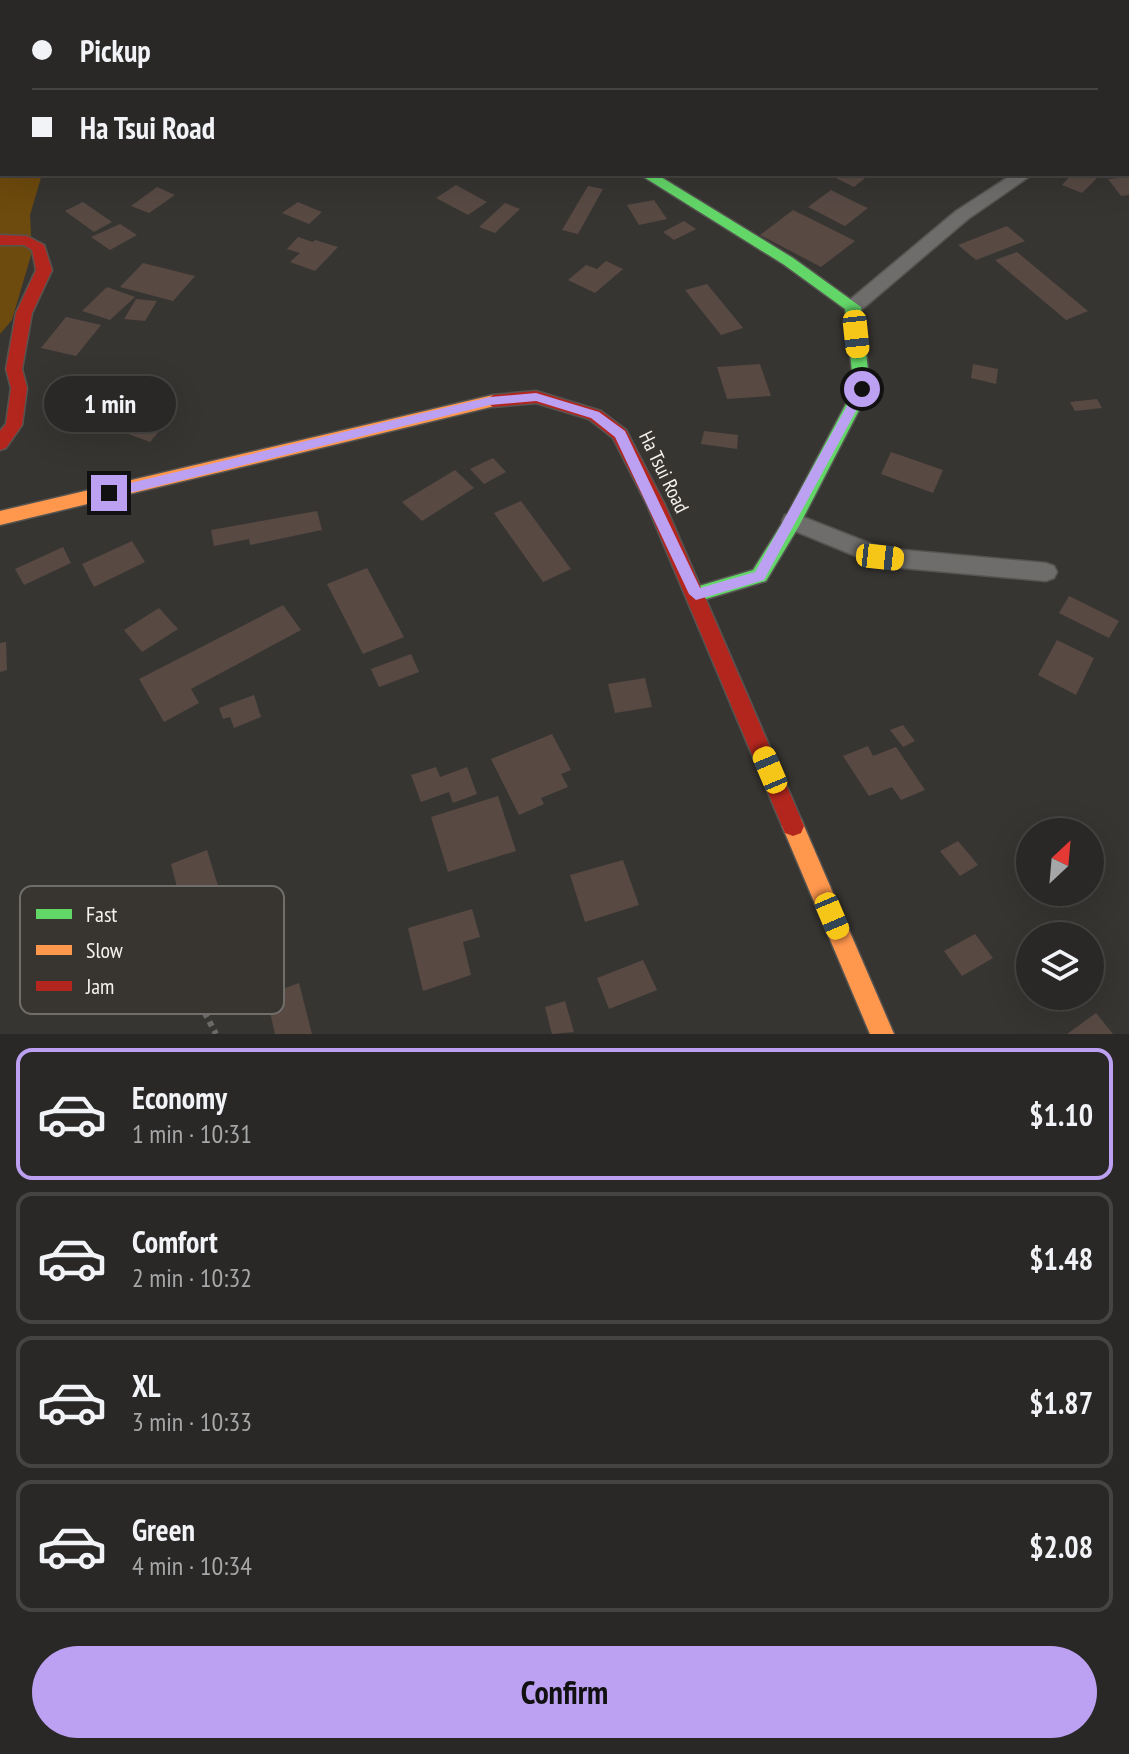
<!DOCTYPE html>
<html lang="en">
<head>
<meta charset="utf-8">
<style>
  :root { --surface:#292826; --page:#31302e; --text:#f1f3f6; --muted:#a5a6a7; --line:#454443; --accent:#bca0f2 }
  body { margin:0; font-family:"PT Sans Narrow",sans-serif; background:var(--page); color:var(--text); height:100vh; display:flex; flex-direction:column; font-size:30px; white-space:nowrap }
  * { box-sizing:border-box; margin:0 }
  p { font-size:26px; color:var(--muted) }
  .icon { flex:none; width:44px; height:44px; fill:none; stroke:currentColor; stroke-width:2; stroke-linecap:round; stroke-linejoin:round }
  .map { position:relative; height:1034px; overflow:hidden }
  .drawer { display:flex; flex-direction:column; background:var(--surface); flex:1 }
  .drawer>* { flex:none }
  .guide { position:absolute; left:0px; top:0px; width:1130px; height:176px; box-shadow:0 8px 32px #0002,0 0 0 2px var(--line); display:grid; align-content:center; height:176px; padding:0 32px; background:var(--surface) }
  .needle { width:52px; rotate:26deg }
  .buttons { position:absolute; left:1016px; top:818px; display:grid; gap:16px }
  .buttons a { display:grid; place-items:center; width:88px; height:88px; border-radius:50%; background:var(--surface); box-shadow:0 8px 32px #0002,0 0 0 2px var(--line); font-size:40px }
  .end { position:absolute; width:36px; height:36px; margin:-18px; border:10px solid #bca0f2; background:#111; box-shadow:0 0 0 4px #111 }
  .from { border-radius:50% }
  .bubble { position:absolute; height:56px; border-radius:28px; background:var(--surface); box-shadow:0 8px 32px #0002,0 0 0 2px var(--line); font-size:26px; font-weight:600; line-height:56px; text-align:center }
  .car { position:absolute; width:24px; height:48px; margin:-24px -12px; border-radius:10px; box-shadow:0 0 6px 2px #0007; background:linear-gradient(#f5c518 24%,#345 0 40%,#f5c518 0 76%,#345 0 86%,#f5c518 0) }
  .guide b { display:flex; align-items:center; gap:28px; height:76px; font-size:30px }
  .guide b+b { border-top:2px solid var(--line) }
  .guide i { width:20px; height:20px; background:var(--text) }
  ul { padding:14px 0 0; list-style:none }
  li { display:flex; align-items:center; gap:24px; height:132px; margin:0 16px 12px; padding:0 16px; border:4px solid var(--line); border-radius:16px }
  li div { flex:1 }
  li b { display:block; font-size:30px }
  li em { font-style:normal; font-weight:600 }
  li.on { border-color:var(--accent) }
  li>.icon { width:72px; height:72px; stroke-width:1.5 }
  .button { display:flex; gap:16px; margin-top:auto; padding:16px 32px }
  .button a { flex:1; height:92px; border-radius:48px; background:var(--accent); color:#111; font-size:32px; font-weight:600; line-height:92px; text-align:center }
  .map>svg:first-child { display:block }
</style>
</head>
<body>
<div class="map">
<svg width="1129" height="1034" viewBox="0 0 1129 1034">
  <rect width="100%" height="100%" fill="#373532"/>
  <path fill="#6d4a0d" d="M 0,0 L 119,0 L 2,2 L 2,174 L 42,174 L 30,215 L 32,252 L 12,320 L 0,334 Z"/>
  <g fill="#584943">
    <path d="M 841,174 L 870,174 L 854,187 L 836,178 Z"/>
    <path d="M 1072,174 L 1094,174 L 1099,176 L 1082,193 L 1062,185 Z"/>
    <path d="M 1129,177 L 1129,195 L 1121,196 L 1108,179 Z"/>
    <path d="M 456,185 L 487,202 L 468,215 L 436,198 Z"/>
    <path d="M 588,186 L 603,189 L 578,234 L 562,230 Z"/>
    <path d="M 157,187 L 175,195 L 149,213 L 131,206 Z"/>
    <path d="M 831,190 L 859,204 L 868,208 L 845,226 L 808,207 Z"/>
    <path d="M 654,200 L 667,219 L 639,225 L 627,205 Z"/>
    <path d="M 83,202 L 112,222 L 94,232 L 65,211 Z"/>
    <path d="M 298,202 L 312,208 L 322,212 L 309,224 L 282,213 Z"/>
    <path d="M 505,203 L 520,209 L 495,233 L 479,227 Z"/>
    <path d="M 793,210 L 855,241 L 821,267 L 760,235 Z"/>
    <path d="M 684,221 L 696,229 L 674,240 L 663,232 Z"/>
    <path d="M 120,224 L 137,235 L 110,250 L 91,237 Z"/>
    <path d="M 1007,226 L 1025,241 L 976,260 L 958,245 Z"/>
    <path d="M 298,237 L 313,242 L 315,240 L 338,247 L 315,271 L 290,262 L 300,253 L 287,249 Z"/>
    <path d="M 1017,252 L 1088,311 L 1066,320 L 995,260 Z"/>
    <path d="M 606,261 L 623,269 L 595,293 L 568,280 L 586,265 L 597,269 Z"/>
    <path d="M 143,263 L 195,276 L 173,301 L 120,287 Z"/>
    <path d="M 707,284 L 743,328 L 721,335 L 685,290 Z"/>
    <path d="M 107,287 L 135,297 L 110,320 L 82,311 Z"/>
    <path d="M 136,299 L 157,301 L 145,321 L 124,319 Z"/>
    <path d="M 66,317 L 101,325 L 76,356 L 41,348 Z"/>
    <path d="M 760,364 L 771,396 L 727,399 L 717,367 Z"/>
    <path d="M 973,364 L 998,369 L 996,384 L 971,378 Z"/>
    <path d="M 1097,399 L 1102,408 L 1075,411 L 1070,402 Z"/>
    <path d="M 137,416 L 165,424 L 150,442 L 123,432 Z"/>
    <path d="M 704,431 L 738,435 L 737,449 L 701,444 Z"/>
    <path d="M 891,452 L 943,470 L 933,493 L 881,474 Z"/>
    <path d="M 493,458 L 506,472 L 484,484 L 470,469 Z"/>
    <path d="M 455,470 L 474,488 L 422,521 L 402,502 Z"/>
    <path d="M 521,501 L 571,569 L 543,582 L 494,513 Z"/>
    <path d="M 317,511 L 322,530 L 250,545 L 249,539 L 214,546 L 211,530 Z"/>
    <path d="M 132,541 L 145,562 L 94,587 L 82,564 Z"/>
    <path d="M 63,547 L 71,563 L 24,585 L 15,569 Z"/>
    <path d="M 367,568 L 404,637 L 363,654 L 327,584 Z"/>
    <path d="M 1069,596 L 1119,621 L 1109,638 L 1059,613 Z"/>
    <path d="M 283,605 L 301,630 L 191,689 L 199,703 L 164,722 L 139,679 Z"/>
    <path d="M 159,608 L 178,629 L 142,652 L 124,630 Z"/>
    <path d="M 1057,640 L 1094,658 L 1076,695 L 1038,675 Z"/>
    <path d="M 6,642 L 7,670 L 0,672 L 0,643 Z"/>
    <path d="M 411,654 L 419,672 L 379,687 L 371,669 Z"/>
    <path d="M 645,678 L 652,707 L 615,713 L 608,684 Z"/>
    <path d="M 254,695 L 261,717 L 234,728 L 230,717 L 223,719 L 219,708 Z"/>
    <path d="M 903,725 L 915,741 L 903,747 L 890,730 Z"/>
    <path d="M 552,734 L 571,770 L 561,774 L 568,787 L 541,798 L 544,804 L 519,815 L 491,759 Z"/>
    <path d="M 868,746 L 873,756 L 896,747 L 925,790 L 901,800 L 892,787 L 869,796 L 843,756 Z"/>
    <path d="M 436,767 L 440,777 L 467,767 L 477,794 L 453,803 L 449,792 L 421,802 L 411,775 Z"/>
    <path d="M 498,796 L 516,851 L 448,872 L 431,817 Z"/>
    <path d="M 958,841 L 978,865 L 960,876 L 940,851 Z"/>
    <path d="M 207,850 L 222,899 L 184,914 L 171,864 Z"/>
    <path d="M 623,860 L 639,905 L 585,922 L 570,875 Z"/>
    <path d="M 472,909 L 480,937 L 463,942 L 471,975 L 423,991 L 408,928 Z"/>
    <path d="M 975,934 L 993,958 L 962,976 L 944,951 Z"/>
    <path d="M 643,960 L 657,990 L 609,1009 L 597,978 Z"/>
    <path d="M 299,983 L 312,1034 L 275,1034 L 266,995 Z"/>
    <path d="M 565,1001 L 574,1032 L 552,1034 L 545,1007 Z"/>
    <path d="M 1096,1013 L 1113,1034 L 1067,1034 Z"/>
  </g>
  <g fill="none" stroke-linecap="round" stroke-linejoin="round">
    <g stroke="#565451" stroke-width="3">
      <g id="lane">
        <rect x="1128" y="131" width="1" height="11"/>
        <path d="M 1013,174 L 1033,174 L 968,219 L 860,311 L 846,311 L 844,307 L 846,303 L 956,211 Z"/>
        <path d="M 793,513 L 882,548 L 1046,563 L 1054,566 L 1057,572 L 1054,578 L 1046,581 L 880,566 L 785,527 L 782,521 L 785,515 Z"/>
      </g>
    </g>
    <g stroke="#565451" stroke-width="3">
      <path id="street" d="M 344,0 L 374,0 L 375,2 L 345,2 Z"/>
    </g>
    <g stroke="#565451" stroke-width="3">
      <path id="fast" d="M 639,174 L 656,174 L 793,258 L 861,307 L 870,389 L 799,526 L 766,581 L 696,602 L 689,599 L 687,594 L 689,589 L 753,570 L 786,517 L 854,389 L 845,309 L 783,264 Z"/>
    </g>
    <g stroke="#565451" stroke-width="3">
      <g id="slow">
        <path d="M 493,395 L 501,401 L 499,405 L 0,525 L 0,511 Z"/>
        <path d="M 793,816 L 801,819 L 894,1034 L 870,1034 L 782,826 L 785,819 Z"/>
      </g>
    </g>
    <g stroke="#565451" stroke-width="3">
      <g id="jam">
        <path d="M 1040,0 L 1054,0 L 1056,2 L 1042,2 Z"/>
        <rect x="1128" y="37" width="1" height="8"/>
        <path d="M 0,235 L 27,236 L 44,245 L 52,270 L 32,313 L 22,369 L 27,388 L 22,425 L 6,448 L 0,450 L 0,431 L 6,424 L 11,388 L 6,369 L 16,313 L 36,270 L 32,250 L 24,245 L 0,245 Z"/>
        <path d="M 536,391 L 601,411 L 626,430 L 665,505 L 804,826 L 801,833 L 793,836 L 785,833 L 647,505 L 613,438 L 589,419 L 536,403 L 493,407 L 485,401 L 493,395 Z"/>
      </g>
    </g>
    <path stroke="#6b6a68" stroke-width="4" stroke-dasharray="3 3" stroke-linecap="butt" d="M 669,2 L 672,0"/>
    <path stroke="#6b6a68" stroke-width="6" stroke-dasharray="5 5" stroke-linecap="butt" d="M 172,951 L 216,1034"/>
    <use href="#lane" fill="#6e6d6c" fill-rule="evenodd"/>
    <use href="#street" fill="#6e6d6c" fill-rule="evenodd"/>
    <use href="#fast" fill="#63d668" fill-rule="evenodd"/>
    <use href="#slow" fill="#ff974d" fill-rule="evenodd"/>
    <use href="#jam" fill="#b3261e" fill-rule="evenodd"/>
  </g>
  <path fill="#bca0f2" d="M 858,386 L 868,389 L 764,580 L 696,600 L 689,594 L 615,437 L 591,418 L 536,401 L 490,405 L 109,498 L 102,493 L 109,488 L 490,397 L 536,393 L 599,412 L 625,431 L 700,588 L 755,572 Z"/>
  <g text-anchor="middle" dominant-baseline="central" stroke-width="6" stroke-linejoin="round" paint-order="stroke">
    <g font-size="20" fill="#f4f2ef" stroke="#383531">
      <text transform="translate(664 472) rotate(64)">Ha Tsui Road</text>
    </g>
  </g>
  <rect x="20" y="886" width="264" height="128" rx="12" fill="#383531" stroke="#706e6a" stroke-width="2"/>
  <rect x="36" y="909" width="36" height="10" fill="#63d668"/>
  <rect x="36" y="945" width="36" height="10" fill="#ff974d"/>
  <rect x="36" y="981" width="36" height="10" fill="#b3261e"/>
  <g font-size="22" fill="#f4f2ef">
    <text x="86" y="922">Fast</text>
    <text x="86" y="958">Slow</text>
    <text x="86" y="994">Jam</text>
  </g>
</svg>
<div class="buttons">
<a><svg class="needle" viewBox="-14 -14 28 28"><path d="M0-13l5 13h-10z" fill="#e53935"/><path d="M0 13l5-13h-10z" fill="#a5a6a7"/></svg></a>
<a><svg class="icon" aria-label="layers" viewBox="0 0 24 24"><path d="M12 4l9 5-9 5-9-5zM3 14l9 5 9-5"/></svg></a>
</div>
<i class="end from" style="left:862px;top:389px"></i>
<i class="end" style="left:109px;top:493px"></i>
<div class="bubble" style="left:44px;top:376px;width:132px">1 min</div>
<i class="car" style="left:856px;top:334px;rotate:174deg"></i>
<i class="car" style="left:880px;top:557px;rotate:96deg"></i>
<i class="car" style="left:770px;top:770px;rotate:337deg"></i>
<i class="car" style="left:832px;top:916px;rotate:157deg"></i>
<div class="guide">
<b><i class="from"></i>Pickup</b>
<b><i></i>Ha Tsui Road</b>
</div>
</div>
<section class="drawer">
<ul>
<li class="on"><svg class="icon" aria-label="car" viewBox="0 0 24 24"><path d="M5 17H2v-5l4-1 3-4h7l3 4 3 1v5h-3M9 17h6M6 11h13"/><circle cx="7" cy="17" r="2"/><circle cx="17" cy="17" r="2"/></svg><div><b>Economy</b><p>1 min · 10:31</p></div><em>$1.10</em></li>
<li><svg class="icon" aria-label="car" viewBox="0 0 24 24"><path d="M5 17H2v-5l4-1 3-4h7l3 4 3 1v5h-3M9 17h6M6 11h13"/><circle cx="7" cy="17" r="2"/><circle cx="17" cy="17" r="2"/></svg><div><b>Comfort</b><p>2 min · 10:32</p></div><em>$1.48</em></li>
<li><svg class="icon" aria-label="car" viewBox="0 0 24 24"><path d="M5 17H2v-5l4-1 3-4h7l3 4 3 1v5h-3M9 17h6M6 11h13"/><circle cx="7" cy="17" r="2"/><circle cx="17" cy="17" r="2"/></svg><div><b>XL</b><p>3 min · 10:33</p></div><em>$1.87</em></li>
<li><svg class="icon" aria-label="car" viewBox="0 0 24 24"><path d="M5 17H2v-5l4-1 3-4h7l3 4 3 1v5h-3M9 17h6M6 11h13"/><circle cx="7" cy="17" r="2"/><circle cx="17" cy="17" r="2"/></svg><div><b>Green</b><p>4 min · 10:34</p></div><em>$2.08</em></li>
</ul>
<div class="button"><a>Confirm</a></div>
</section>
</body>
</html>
